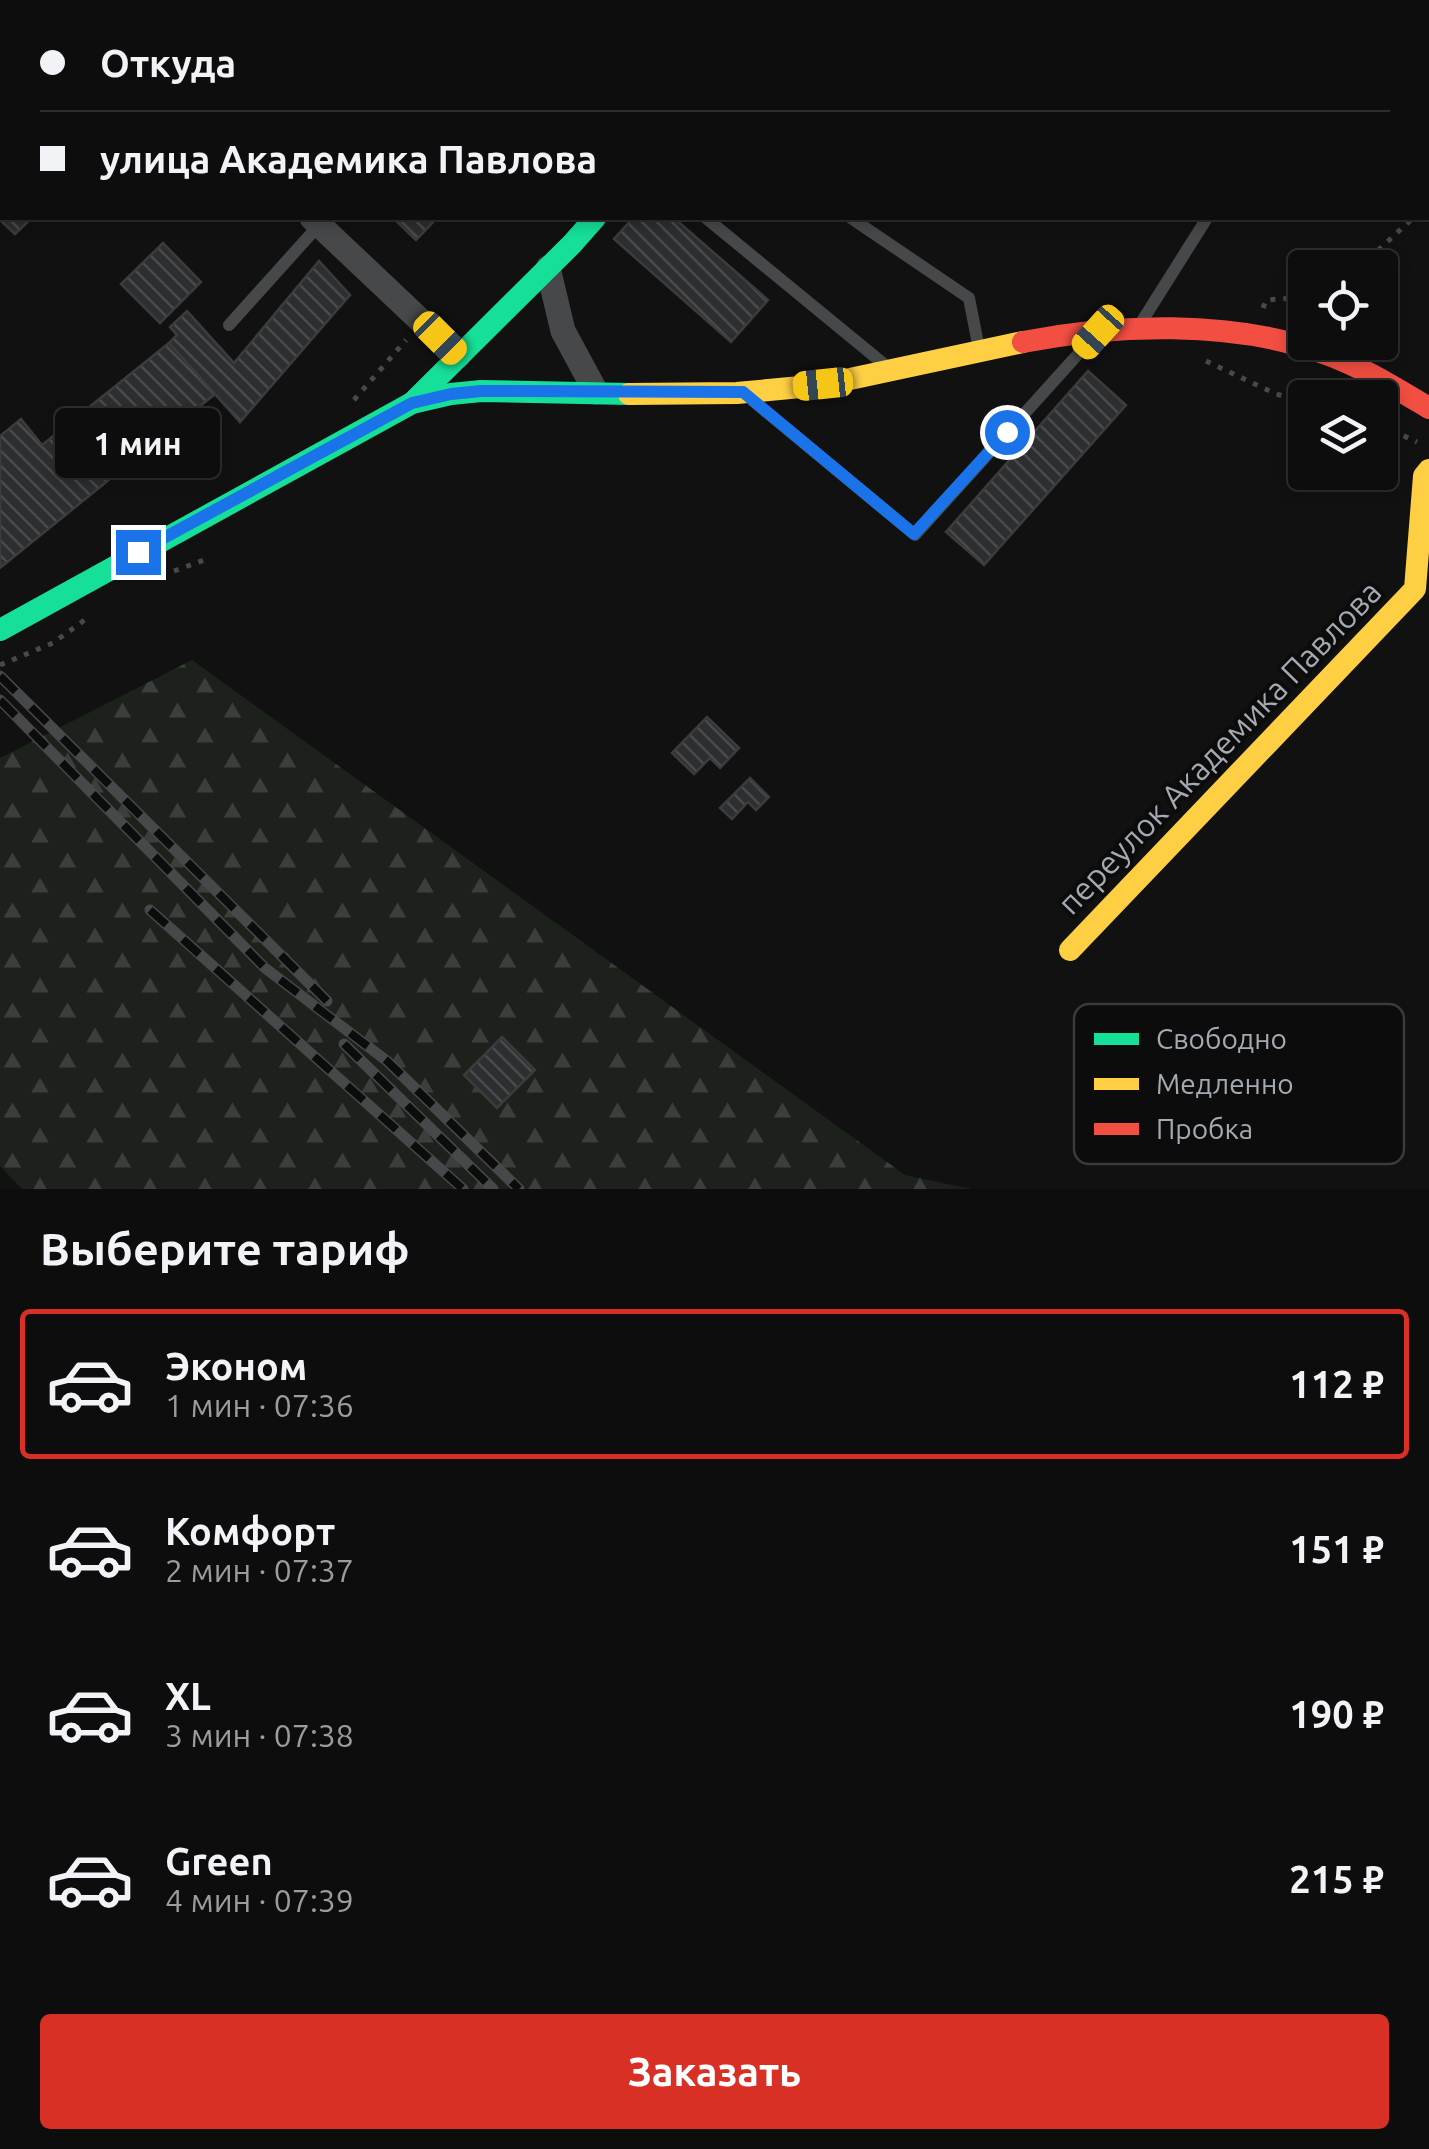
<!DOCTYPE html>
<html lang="ru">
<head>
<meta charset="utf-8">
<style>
  :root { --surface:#0d0d0e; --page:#161617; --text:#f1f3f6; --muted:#9a9c9e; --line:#2d2d2e; --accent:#d93025 }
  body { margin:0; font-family:Ubuntu,sans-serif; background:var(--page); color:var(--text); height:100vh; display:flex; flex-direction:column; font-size:38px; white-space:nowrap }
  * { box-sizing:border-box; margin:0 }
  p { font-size:32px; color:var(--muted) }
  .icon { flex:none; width:55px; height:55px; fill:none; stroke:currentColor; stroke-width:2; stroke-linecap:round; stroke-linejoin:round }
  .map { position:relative; height:1189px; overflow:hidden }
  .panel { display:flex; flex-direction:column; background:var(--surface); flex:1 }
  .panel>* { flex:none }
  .top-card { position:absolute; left:0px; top:0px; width:1430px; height:220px; box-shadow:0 5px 15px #0003,0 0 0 2px var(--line); display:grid; align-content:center; height:220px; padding:0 40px; background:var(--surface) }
  .buttons { position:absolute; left:1288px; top:250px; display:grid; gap:20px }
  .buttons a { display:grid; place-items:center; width:110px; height:110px; border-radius:10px; background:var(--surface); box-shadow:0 5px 15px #0003,0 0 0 2px var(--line); font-size:50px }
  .end { position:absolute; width:45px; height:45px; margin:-22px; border:12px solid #1a73e8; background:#fff; box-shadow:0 0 0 5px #fff }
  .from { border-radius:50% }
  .bubble { position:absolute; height:70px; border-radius:10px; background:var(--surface); box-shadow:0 5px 15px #0003,0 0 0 2px var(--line); font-size:32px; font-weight:700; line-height:70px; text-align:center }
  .car { position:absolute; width:30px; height:60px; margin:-30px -15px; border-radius:12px; box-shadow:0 0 8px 2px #0007; background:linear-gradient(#f5c518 24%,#345 0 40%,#f5c518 0 76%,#345 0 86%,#f5c518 0) }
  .top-card b { display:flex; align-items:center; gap:35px; height:95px; font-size:38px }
  .top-card b+b { border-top:2px solid var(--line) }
  .top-card i { width:25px; height:25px; background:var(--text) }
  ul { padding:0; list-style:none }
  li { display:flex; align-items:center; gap:30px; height:150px; margin:0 20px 15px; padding:0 20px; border:5px solid transparent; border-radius:10px }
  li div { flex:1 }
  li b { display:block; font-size:38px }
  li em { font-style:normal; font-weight:700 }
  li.current { border-color:var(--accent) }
  li>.icon { width:90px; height:90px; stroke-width:1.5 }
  h2 { padding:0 40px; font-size:45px; line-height:120px }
  .action { display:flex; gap:20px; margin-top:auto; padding:20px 40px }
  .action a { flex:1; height:115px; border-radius:10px; background:var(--accent); color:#fff; font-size:40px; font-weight:700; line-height:115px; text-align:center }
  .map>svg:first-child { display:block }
</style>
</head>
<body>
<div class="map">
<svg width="1429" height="1189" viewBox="0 0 1429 1189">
  <defs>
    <pattern id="industrial-furrows" width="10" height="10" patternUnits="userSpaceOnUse" patternTransform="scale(2.5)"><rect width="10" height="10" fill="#1e1e20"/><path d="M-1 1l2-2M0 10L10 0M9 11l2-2" fill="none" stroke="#3c3c3e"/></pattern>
    <pattern id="forest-firs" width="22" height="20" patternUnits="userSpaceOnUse" patternTransform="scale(2.5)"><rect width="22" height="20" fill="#1c211c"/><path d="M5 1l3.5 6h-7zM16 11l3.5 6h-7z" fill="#3a3f3b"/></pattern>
    <pattern id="building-back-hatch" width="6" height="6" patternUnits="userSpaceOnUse" patternTransform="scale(2.5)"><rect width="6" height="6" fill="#2d2e2f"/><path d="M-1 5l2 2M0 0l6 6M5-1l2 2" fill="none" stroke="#484a4b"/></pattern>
  </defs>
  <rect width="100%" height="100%" fill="#111112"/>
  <path fill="url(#industrial-furrows)" d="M 1205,0 L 1429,0 L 1429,150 L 1428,2 L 1208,2 Z"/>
  <path fill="url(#forest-firs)" d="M 192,660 L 905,1175 L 971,1189 L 22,1189 L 0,1166 L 0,758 Z"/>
  <g fill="url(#building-back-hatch)" stroke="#3a3c3e" stroke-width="2.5">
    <path d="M 0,0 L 72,0 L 75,2 L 2,2 L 2,6 Z"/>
    <path d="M 875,0 L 924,0 L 922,2 L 873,2 Z"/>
    <path d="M 2,49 L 2,149 L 0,151 L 0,51 Z"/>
    <path d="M 0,152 L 2,155 L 2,218 L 32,218 L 15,234 L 0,220 Z"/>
    <path d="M 393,218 L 437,218 L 416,240 Z"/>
    <path d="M 633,218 L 674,218 L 768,300 L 731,342 L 614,239 Z"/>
    <path d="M 163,243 L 201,282 L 160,323 L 121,284 Z"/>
    <path d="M 319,261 L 350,295 L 240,422 L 169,343 L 177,335 L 170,327 L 187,311 L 234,363 Z"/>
    <path d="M 169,343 L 215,394 L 0,568 L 0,436 L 21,419 L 42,445 Z"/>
    <path d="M 1088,371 L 1126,405 L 984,565 L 946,532 Z"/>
    <path d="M 707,717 L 739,748 L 720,768 L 710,758 L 694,774 L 672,753 Z"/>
    <path d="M 750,778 L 769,797 L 756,810 L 748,802 L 732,819 L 720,808 Z"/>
    <path d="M 502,1037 L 535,1070 L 497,1108 L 464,1075 Z"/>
  </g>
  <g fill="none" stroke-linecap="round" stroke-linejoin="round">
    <g stroke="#47494b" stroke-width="5" stroke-dasharray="5 8" stroke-linecap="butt">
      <path d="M 1359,268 L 1413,218"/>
      <path d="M 1263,308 L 1266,300 L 1305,297"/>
      <path d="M 1206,361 L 1276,394 L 1305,402"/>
      <path d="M 354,400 L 406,340"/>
      <path d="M 1380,425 L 1417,442"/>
      <path d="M 174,571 L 204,560"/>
      <path d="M 0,665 L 53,643 L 86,619"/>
    </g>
    <g stroke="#46484a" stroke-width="12">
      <path d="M 301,0 L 303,2"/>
      <path d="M 1189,0 L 1192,2"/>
      <path d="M 1428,57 L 1429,56"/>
      <path d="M 706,218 L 885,365"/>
      <path d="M 851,218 L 969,298 L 979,349"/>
      <path d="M 229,325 L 319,225"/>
      <path d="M 1139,326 L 1207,218"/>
      <path d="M 753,401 L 915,535 L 1089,342"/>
    </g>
    <g stroke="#46484a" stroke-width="25">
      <path d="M 94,0 L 96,2"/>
      <path d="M 601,0 L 604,2"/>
      <path d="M 769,2 L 770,0"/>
      <path d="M 312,218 L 458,356"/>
      <path d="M 548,268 L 563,331 L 596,392"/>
    </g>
    <g stroke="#16e098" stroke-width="22">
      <path d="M 412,403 L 572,244 L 595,218"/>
      <path d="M 0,630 L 412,403 L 451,394 L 481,391 L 629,394"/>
    </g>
    <g stroke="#ffcf43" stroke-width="22">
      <path d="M 629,394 L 737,393 L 822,385 L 1023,342"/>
      <path d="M 1070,950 L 1415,589 L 1424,476 L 1429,470"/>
    </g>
    <path stroke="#f24e42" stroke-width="22" d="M 1023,342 C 1116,324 1230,320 1320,352 C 1359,365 1394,387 1429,408"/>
    <g stroke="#47484a" stroke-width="11">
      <g id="rail">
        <path d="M 0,676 L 327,1001"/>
        <path d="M 0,700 L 265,968 L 387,1061 L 519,1189"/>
        <path d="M 150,910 L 463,1189"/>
        <path d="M 344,1044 L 493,1189"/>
      </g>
    </g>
    <use href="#rail" stroke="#0c0c0d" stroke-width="8" stroke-dasharray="22" stroke-linecap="butt"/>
  </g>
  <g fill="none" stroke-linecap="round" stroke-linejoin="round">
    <path stroke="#1a73e8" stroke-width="12" d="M 138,552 L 412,403 L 451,394 L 481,391 L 743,392 L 914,534 L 1007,432"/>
  </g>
  <g text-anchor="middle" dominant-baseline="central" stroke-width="8" stroke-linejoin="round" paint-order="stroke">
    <g font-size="32" fill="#a4aab1" stroke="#0c0c0d">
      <text transform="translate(1219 747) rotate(-46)">переулок Академика Павлова</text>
    </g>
  </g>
  <rect x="1074" y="1004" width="330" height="160" rx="15" fill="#0c0c0d" stroke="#3a3b3e" stroke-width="2.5"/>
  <rect x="1094" y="1033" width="45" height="12" fill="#16e098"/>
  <rect x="1094" y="1078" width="45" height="12" fill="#ffcf43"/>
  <rect x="1094" y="1123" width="45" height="12" fill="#f24e42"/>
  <g font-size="28" fill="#a4aab1">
    <text x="1156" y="1049">Свободно</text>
    <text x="1156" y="1094">Медленно</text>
    <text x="1156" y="1139">Пробка</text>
  </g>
</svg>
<div class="buttons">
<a><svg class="icon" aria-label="locate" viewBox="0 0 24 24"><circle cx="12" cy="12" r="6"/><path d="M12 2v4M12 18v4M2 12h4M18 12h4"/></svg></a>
<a><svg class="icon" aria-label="layers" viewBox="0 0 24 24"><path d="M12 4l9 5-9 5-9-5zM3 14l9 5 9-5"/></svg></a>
</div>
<i class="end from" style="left:1007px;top:432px"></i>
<i class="end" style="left:138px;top:552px"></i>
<div class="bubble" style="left:55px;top:408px;width:165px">1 мин</div>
<i class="car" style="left:1098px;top:332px;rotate:222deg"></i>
<i class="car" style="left:440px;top:338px;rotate:135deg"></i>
<i class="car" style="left:823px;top:384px;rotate:264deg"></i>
<div class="top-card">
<b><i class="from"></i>Откуда</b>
<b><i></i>улица Академика Павлова</b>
</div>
</div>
<section class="panel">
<h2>Выберите тариф</h2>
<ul>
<li class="current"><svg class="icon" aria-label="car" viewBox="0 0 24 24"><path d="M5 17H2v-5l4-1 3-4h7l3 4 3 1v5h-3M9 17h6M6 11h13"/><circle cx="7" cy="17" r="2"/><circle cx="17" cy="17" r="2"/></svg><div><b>Эконом</b><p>1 мин · 07:36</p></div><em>112 ₽</em></li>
<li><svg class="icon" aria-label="car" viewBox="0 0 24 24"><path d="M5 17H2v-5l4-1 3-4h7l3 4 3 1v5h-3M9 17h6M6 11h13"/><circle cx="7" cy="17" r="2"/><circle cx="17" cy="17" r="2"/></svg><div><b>Комфорт</b><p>2 мин · 07:37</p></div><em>151 ₽</em></li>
<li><svg class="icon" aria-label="car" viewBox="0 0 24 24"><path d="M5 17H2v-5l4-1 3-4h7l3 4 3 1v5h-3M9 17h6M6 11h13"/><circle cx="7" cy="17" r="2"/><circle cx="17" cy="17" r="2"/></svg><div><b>XL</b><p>3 мин · 07:38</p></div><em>190 ₽</em></li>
<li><svg class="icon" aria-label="car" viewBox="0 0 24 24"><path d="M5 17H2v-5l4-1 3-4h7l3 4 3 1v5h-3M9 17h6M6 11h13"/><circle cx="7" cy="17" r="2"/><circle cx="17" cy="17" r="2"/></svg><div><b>Green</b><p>4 мин · 07:39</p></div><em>215 ₽</em></li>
</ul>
<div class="action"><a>Заказать</a></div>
</section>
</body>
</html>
